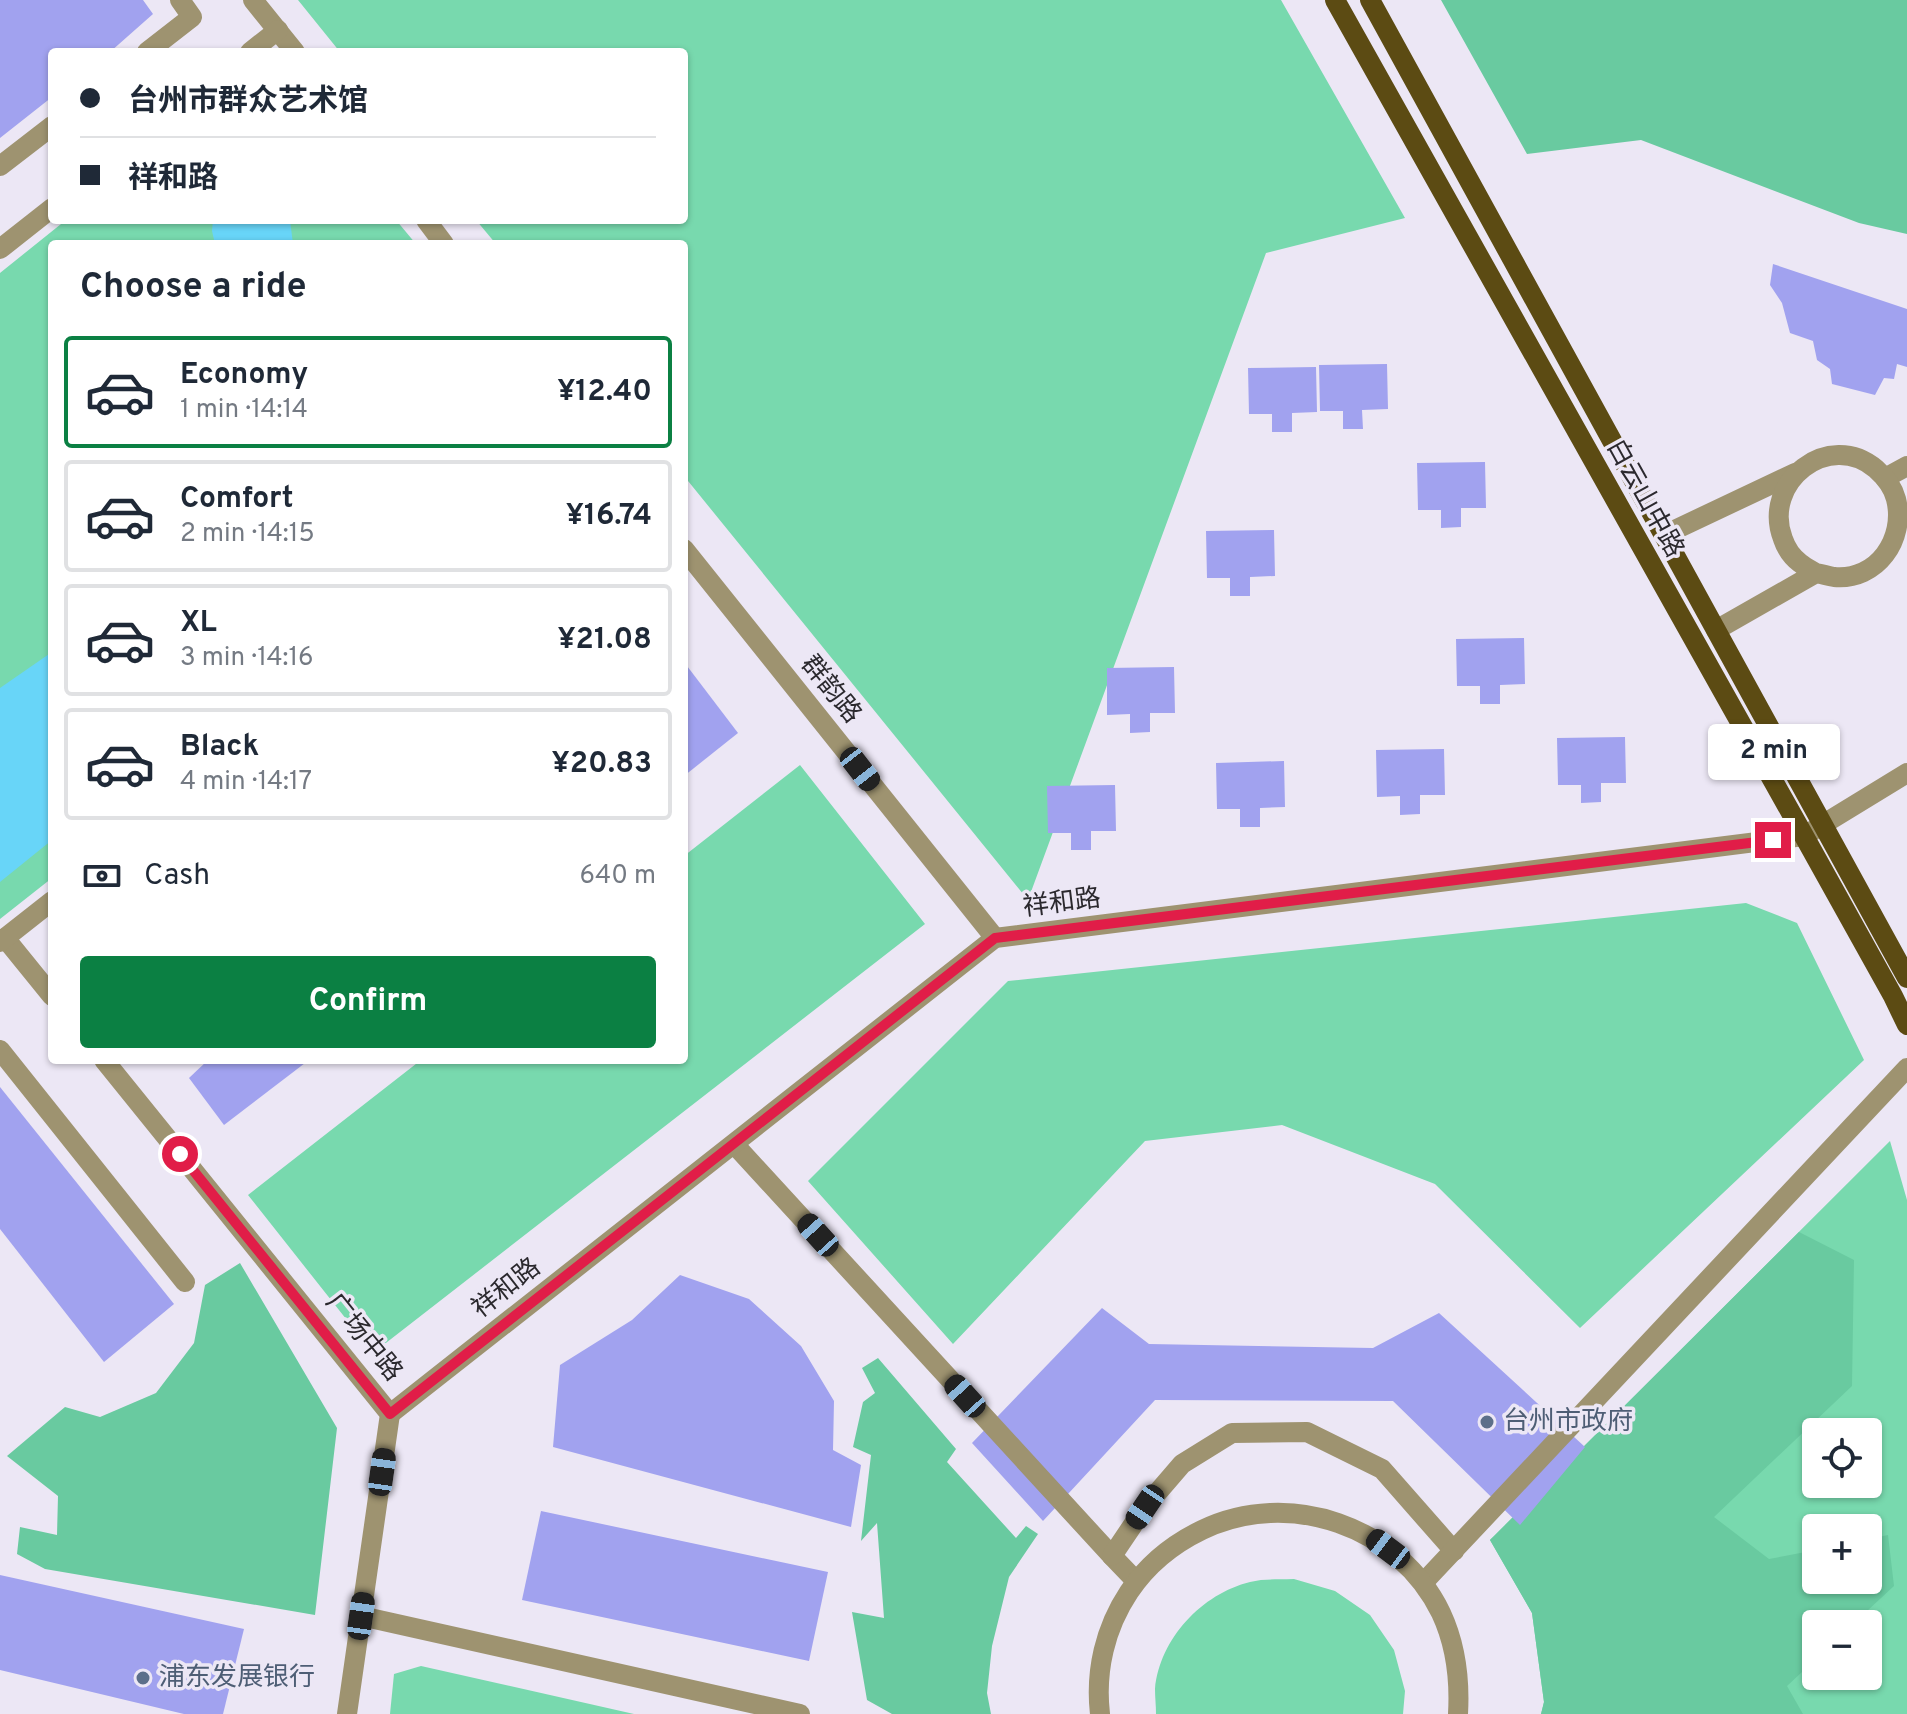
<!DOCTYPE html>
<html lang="en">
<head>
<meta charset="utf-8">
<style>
  :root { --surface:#fff; --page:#f2f2f3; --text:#1f2937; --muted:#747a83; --line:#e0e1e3; --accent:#0b8043 }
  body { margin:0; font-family:Overpass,"Noto Sans SC",sans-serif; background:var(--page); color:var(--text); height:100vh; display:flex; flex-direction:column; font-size:30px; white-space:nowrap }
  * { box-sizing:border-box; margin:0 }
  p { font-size:26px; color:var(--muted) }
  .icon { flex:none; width:44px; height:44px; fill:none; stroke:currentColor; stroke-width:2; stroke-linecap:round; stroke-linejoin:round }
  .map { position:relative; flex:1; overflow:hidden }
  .drawer { position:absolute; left:48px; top:240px; width:640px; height:824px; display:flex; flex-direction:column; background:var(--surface); border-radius:8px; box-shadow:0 2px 6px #0004 }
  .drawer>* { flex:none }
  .guide { position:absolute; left:48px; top:48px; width:640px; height:176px; border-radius:8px; box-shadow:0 2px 6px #0004; display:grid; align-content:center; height:176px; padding:0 32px; background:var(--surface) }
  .tools { position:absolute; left:1802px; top:1418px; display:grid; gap:16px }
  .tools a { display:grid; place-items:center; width:80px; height:80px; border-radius:8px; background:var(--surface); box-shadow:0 2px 6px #0004; font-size:40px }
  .end { position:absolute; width:36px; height:36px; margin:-18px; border:10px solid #e11d48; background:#fff; box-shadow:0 0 0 4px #fff }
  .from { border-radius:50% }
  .bubble { position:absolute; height:56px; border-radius:8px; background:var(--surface); box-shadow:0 2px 6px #0004; font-size:26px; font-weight:700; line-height:56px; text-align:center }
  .car { position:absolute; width:24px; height:48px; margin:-24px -12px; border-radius:10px; box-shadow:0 0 6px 2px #0007; background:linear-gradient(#222 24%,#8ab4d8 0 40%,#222 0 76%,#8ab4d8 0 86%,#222 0) }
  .guide b { display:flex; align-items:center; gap:28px; height:76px; font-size:30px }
  .guide b+b { border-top:2px solid var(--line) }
  .guide i { width:20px; height:20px; background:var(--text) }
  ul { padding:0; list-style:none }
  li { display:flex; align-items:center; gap:24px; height:112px; margin:0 16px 12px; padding:0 16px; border:4px solid var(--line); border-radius:8px }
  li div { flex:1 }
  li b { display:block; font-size:30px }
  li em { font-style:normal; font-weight:700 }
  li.active { border-color:var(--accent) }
  li>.icon { width:72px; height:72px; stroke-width:1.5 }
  h2 { padding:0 32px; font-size:36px; line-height:96px }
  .pay { display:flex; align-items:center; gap:20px; height:88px; padding:0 32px; font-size:30px }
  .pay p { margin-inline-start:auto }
  .button { display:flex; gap:16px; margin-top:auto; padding:16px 32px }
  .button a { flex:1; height:92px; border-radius:8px; background:var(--accent); color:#fff; font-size:32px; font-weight:700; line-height:92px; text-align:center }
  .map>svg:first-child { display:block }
</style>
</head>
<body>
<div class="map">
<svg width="1907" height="1714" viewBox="0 0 1907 1714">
  <rect width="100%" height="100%" fill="#ece7f5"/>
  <g fill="#78d9ae" fill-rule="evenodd">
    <path d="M 298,0 L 1281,0 L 1405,218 L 1266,253 L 1028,900 L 684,476 L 684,244 L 496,244 L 476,220 L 684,220 L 684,52 L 340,52 Z"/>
    <path d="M 66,220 L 396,220 L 416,244 L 52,244 L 52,878 L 0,919 L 0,273 Z"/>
    <path d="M 800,765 L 925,924 L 373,1353 L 248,1195 L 421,1060 L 684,1060 L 684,856 Z"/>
    <path d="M 1746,903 L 1797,923 L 1864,1060 L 1580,1328 L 1435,1184 L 1282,1125 L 1145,1141 L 953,1344 L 808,1181 L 1008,981 Z"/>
    <path d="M 1890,1141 L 1907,1200 L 1907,1714 L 1541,1714 L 1544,1702 L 1532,1613 L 1490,1540 ZM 1816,1432 L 1868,1432 L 1868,1484 L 1816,1484 ZM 1816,1528 L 1868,1528 L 1868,1580 L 1816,1580 ZM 1816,1624 L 1868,1624 L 1868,1676 L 1816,1676 Z"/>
    <path d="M 1294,1579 L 1335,1591 L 1370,1615 L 1394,1650 L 1405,1691 L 1403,1714 L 1156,1714 C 1156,1706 1155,1697 1155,1689 C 1160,1638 1202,1594 1250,1582 C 1264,1578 1280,1580 1294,1579 Z"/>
    <path d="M 421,1666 L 634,1714 L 390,1714 L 394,1674 Z"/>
  </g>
  <g fill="#69caa0">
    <path d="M 1441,0 L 1907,0 L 1907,234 L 1859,223 L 1641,140 L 1527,154 Z"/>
    <path d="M 1799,1232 L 1854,1260 L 1852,1386 L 1714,1517 L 1769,1559 L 1816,1550 L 1816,1580 L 1868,1580 L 1868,1539 L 1888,1535 L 1894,1586 L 1853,1624 L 1816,1624 L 1816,1659 L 1787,1686 L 1803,1714 L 1541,1714 L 1544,1702 L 1532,1613 L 1490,1540 Z"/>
    <path d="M 240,1263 L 337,1428 L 315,1615 L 45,1569 L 17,1554 L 20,1527 L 57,1535 L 58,1496 L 7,1456 L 65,1407 L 100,1417 L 156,1393 L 194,1343 L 205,1285 Z"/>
    <path d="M 878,1358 L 956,1449 L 947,1462 L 1016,1538 L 1026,1526 L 1038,1534 L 1009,1577 L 992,1646 L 987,1693 L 991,1714 L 892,1714 L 867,1700 L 852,1612 L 884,1618 L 877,1523 L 861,1541 L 871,1455 L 853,1447 L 863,1402 L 875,1393 L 862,1368 Z"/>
  </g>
  <g fill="#68d5f8">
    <path d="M 213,220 L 290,220 L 293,244 L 215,244 L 212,231 Z"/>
    <path d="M 52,652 L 52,840 L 0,882 L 0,688 Z"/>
  </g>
  <g fill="#a1a2ef">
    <path d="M 0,0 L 143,0 L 153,14 L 110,52 L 52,52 L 52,97 L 0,138 Z"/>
    <path d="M 1773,264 L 1907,309 L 1907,367 L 1897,364 L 1894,379 L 1884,378 L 1875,395 L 1832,384 L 1830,369 L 1817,360 L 1813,341 L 1790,333 L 1782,303 L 1770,285 Z"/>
    <path d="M 1387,364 L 1388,409 L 1362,410 L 1363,429 L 1343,429 L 1343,411 L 1320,411 L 1319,365 Z"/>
    <path d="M 1316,367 L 1317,412 L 1292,413 L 1292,432 L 1272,432 L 1272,414 L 1249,414 L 1248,368 Z"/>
    <path d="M 1485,462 L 1486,508 L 1461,508 L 1461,527 L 1441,528 L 1441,510 L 1418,510 L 1417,463 Z"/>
    <path d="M 1274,530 L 1275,576 L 1250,577 L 1250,596 L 1230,596 L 1230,578 L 1207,578 L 1206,531 Z"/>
    <path d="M 1524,638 L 1525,684 L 1500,685 L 1500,704 L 1480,704 L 1480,686 L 1457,686 L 1456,639 Z"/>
    <path d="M 684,662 L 738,733 L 684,776 Z"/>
    <path d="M 1174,667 L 1175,713 L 1150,713 L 1150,732 L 1130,733 L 1130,714 L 1107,715 L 1107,668 Z"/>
    <path d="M 1625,737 L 1626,783 L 1601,783 L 1601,802 L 1581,803 L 1581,785 L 1558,785 L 1557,738 Z"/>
    <path d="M 1444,749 L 1445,795 L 1420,795 L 1420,814 L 1400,815 L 1400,796 L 1377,797 L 1376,750 Z"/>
    <path d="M 1284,761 L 1285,807 L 1260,808 L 1260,827 L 1240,827 L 1240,809 L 1217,809 L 1216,763 Z"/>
    <path d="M 1115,785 L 1116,831 L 1091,831 L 1091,850 L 1071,850 L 1071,833 L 1048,833 L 1047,786 Z"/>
    <path d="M 208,1060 L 309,1060 L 224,1125 L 189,1078 Z"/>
    <path d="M 0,1087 L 174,1304 L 104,1362 L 0,1229 Z"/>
    <path d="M 680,1275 L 749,1299 L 801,1346 L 834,1401 L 833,1450 L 861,1465 L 851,1527 L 553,1447 L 560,1365 L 632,1320 Z"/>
    <path d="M 1102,1308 L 1149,1344 L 1373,1348 L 1439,1313 L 1585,1447 L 1520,1525 L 1393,1401 L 1155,1400 L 1043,1521 L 972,1443 Z"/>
    <path d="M 541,1511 L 828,1572 L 809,1661 L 522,1600 Z"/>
    <path d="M 0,1575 L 244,1629 L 223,1714 L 184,1714 L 0,1670 Z"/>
  </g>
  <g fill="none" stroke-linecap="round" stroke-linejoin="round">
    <g stroke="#9e9370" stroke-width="20">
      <path d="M 253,0 L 295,52"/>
      <path d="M 147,52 L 192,17 L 180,0"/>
      <path d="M 250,52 L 278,30"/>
      <path d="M 0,166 L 52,126"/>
      <path d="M 426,220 L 444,244"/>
      <path d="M 0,249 L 52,208"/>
      <path d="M 1885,478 L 1907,466"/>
      <path d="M 1664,535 L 1795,473"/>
      <path d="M 684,549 L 995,938"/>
      <path d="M 1716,630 L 1816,573 C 1822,574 1828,576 1834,577 C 1877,581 1906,539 1896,499 C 1893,487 1885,477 1876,469 C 1829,429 1761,482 1783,539 C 1786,548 1792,557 1800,563 C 1805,567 1811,570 1816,573"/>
      <path d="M 5,938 L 52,996"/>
      <path d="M 0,942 L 52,901"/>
      <path d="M 0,1050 L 185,1282"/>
      <path d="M 104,1060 L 390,1414 L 347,1714"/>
      <path d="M 734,1144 L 1112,1556 L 1136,1581"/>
      <path d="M 390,1414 L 995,938 L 1804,836 L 1907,773"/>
      <path d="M 1112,1556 L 1145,1507 L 1182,1464 L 1232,1433 L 1307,1432 L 1382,1469 L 1454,1551"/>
      <path d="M 1423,1583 L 1907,1068"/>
      <path d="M 361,1616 L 800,1714"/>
      <path d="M 1100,1714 C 1095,1671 1105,1628 1129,1592 C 1147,1565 1173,1544 1202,1530 C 1289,1488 1399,1526 1441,1613 C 1456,1645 1460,1679 1458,1714"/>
    </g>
    <g stroke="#5c4b13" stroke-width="20">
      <path d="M 1335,0 L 1804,836 L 1893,996 L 1907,1025"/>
      <path d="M 1370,0 L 1907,978"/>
    </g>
  </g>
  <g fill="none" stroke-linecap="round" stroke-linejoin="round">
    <path stroke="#e11d48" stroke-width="10" d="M 180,1154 L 390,1414 L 995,938 L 1773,840"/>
  </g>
  <g fill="#5c6f8a" stroke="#ece7f5" stroke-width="3">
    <circle cx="1487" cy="1422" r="8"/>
    <circle cx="143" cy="1678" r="8"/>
  </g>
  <g text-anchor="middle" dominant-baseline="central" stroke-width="7" stroke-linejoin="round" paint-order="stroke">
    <g font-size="26" fill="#2b292e" stroke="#ece7f5">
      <text transform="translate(1644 499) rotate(61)">白云山中路</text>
      <text transform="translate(830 690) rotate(51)">群韵路</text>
      <text transform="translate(1062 904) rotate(-7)">祥和路</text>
      <text transform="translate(507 1289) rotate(-38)">祥和路</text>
      <text transform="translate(363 1338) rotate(51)">广场中路</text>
    </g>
    <g font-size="26" fill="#4e5e75" stroke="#ece7f5" text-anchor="start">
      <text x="1503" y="1422">台州市政府</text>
      <text x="159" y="1678">浦东发展银行</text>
    </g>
  </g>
</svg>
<div class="tools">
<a><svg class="icon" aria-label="locate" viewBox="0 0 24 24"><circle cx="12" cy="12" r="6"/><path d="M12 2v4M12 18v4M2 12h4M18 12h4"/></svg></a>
<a>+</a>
<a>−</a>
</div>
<i class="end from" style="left:180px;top:1154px"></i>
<i class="end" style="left:1773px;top:840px"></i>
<div class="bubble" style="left:1708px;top:724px;width:132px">2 min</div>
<i class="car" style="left:860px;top:769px;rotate:142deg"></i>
<i class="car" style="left:818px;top:1235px;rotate:318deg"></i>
<i class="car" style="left:965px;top:1396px;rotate:318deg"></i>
<i class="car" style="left:382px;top:1472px;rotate:8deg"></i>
<i class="car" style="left:1145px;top:1507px;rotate:214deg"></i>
<i class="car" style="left:1388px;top:1549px;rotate:307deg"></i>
<i class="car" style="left:361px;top:1616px;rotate:8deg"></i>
<div class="guide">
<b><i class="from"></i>台州市群众艺术馆</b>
<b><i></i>祥和路</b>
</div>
<section class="drawer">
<h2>Choose a ride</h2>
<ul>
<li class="active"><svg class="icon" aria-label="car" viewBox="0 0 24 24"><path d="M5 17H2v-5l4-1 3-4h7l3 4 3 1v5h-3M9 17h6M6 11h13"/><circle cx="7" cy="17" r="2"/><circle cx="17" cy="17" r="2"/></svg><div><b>Economy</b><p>1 min · 14:14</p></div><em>¥12.40</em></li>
<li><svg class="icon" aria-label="car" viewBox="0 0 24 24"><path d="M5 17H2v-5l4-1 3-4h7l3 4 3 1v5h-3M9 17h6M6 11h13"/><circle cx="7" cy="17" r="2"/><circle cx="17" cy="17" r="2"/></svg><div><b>Comfort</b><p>2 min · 14:15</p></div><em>¥16.74</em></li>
<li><svg class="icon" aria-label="car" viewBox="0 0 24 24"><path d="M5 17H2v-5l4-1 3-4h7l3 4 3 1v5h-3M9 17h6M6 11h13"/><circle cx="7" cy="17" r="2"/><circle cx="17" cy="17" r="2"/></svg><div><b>XL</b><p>3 min · 14:16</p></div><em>¥21.08</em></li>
<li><svg class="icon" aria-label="car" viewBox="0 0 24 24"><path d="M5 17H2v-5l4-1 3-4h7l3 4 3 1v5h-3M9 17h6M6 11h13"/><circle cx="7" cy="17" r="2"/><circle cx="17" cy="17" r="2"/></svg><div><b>Black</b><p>4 min · 14:17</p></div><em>¥20.83</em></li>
</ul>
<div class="pay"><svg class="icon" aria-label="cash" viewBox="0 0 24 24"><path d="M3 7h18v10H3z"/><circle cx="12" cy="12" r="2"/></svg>Cash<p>640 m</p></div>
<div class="button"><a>Confirm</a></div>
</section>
</div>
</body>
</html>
